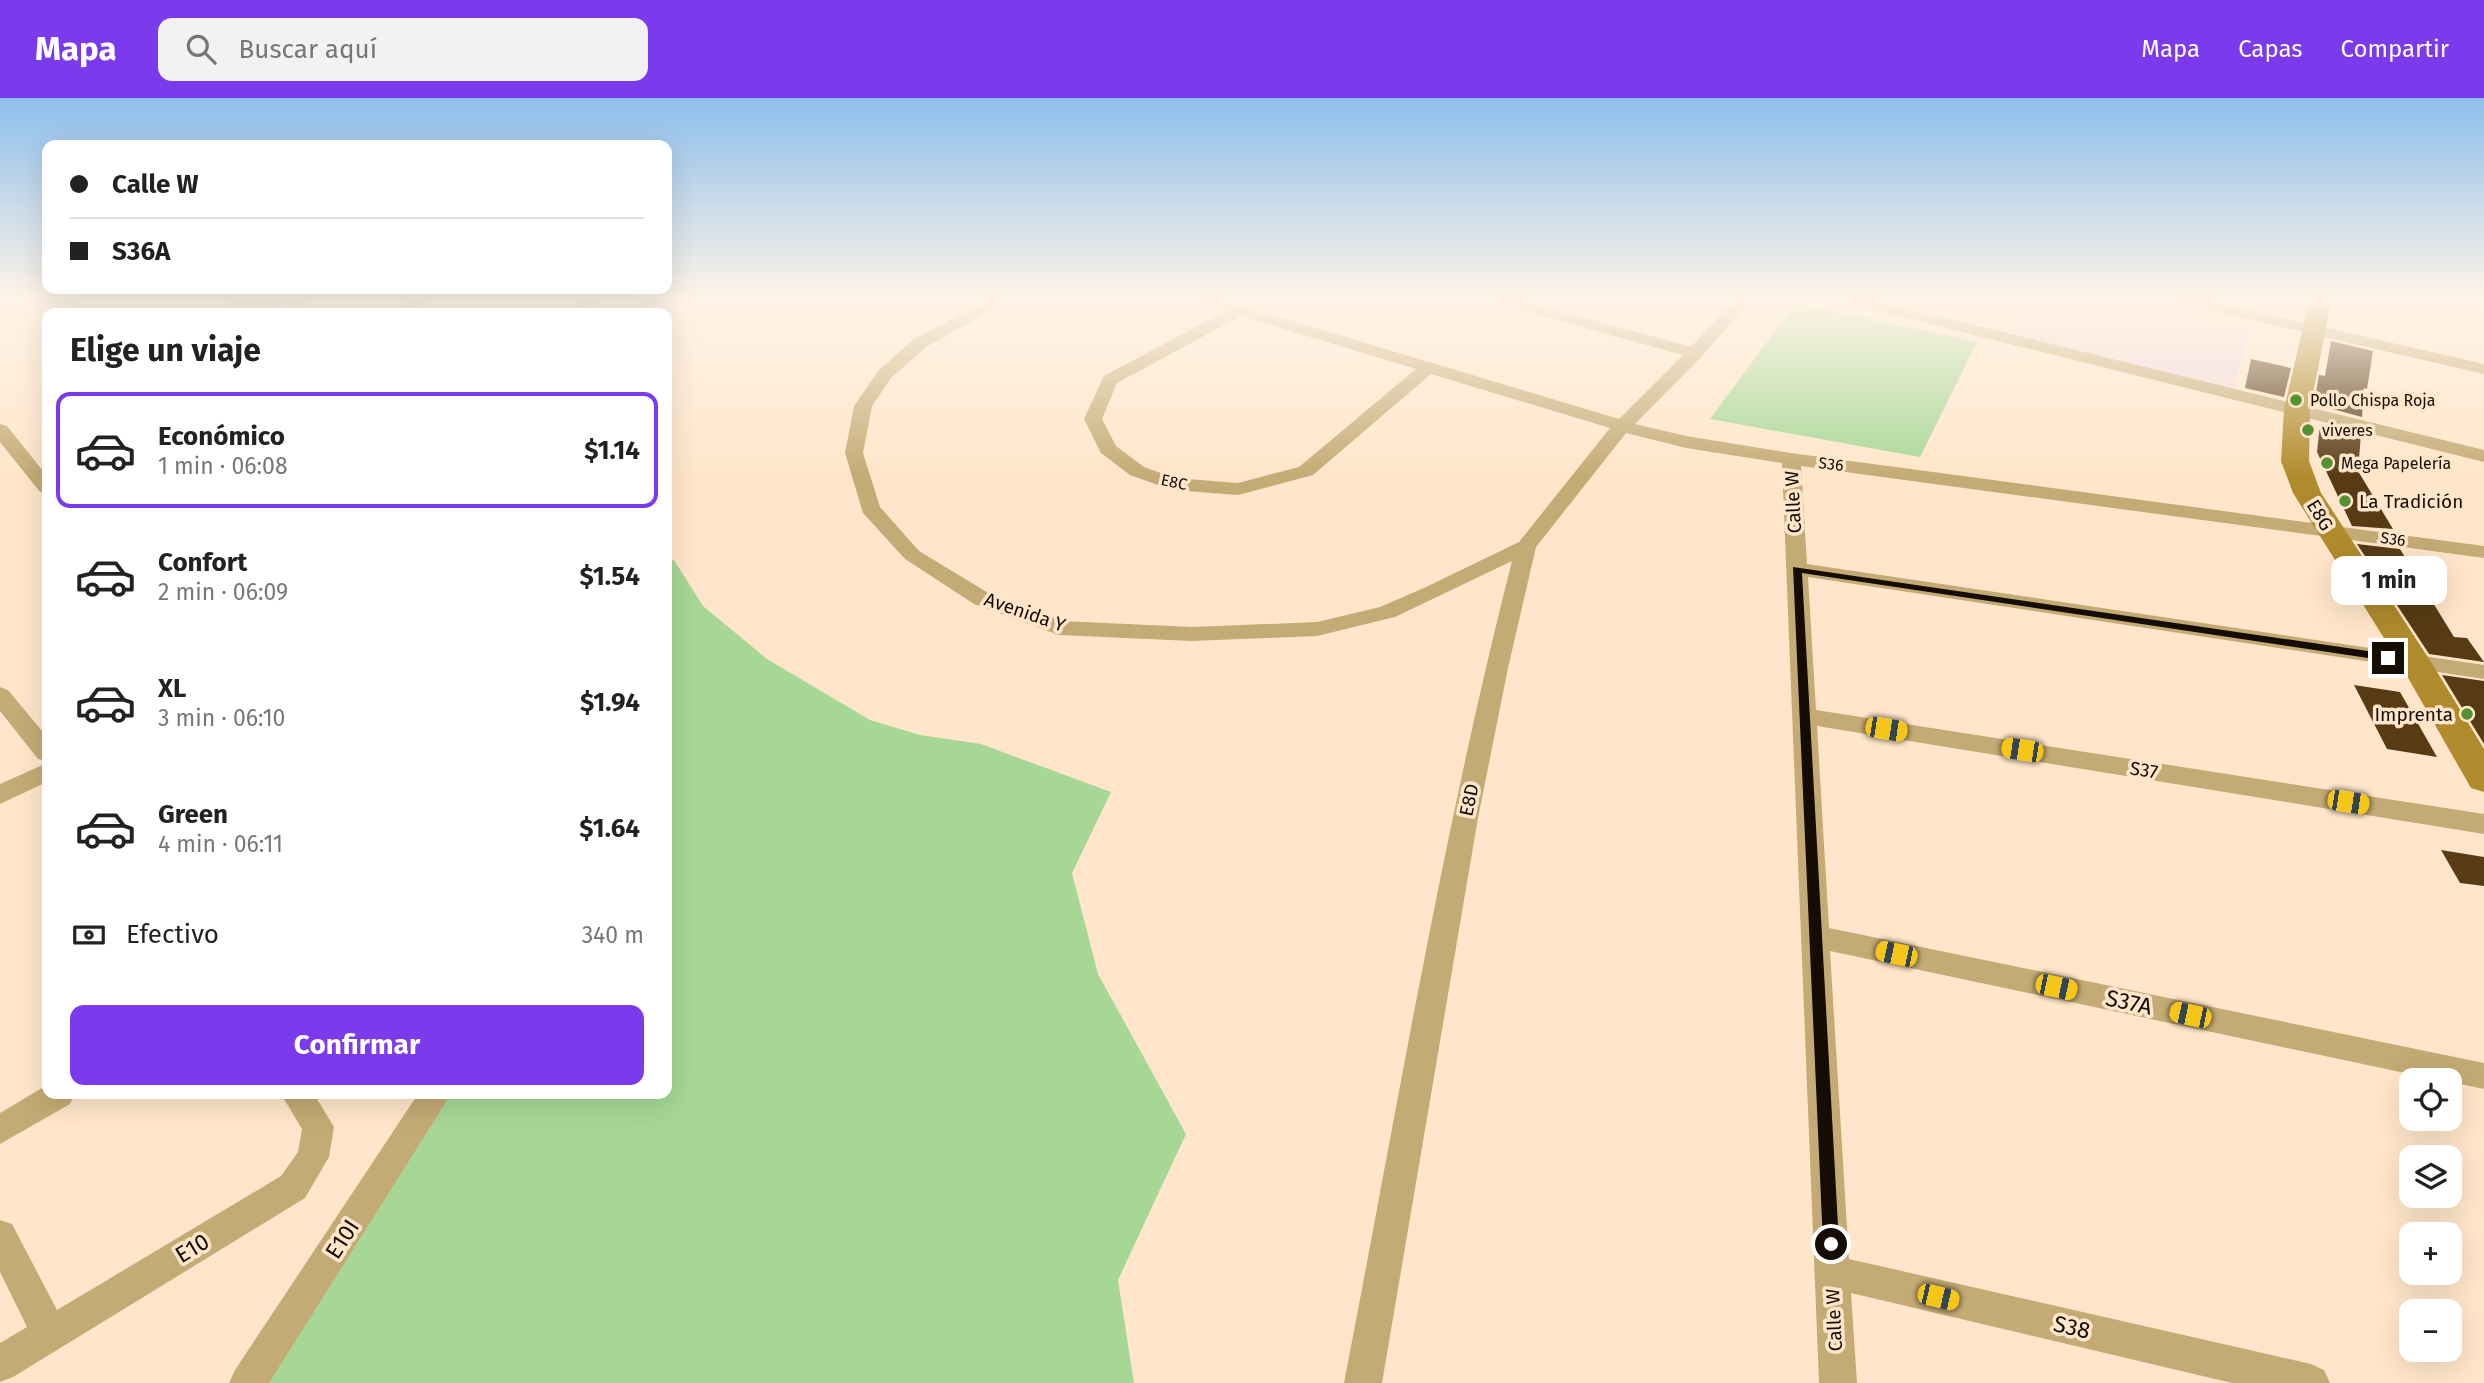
<!DOCTYPE html>
<html lang="es">
<head>
<meta charset="utf-8">
<style>
  :root { --surface:#fff; --page:#f2f2f2; --text:#222; --muted:#767676; --line:#e0e0e0; --accent:#7c3aed }
  body { margin:0; font-family:"Fira Sans",sans-serif; background:var(--page); color:var(--text); height:100vh; display:flex; flex-direction:column; font-size:26px; white-space:nowrap }
  * { box-sizing:border-box; margin:0 }
  p { font-size:23px; color:var(--muted) }
  .icon { flex:none; width:38px; height:38px; fill:none; stroke:currentColor; stroke-width:2; stroke-linecap:round; stroke-linejoin:round }
  .map { position:relative; flex:1; overflow:hidden }
  .panel { position:absolute; left:42px; top:210px; width:630px; height:791px; display:flex; flex-direction:column; background:var(--surface); border-radius:14px; box-shadow:0 7px 28px #0002 }
  .panel>* { flex:none }
  .top-card { position:absolute; left:42px; top:42px; width:630px; height:154px; border-radius:14px; box-shadow:0 7px 28px #0002; display:grid; align-content:center; height:154px; padding:0 28px; background:var(--surface) }
  .controls { position:absolute; left:2399px; top:970px; display:grid; gap:14px }
  .controls a { display:grid; place-items:center; width:63px; height:63px; border-radius:14px; background:var(--surface); box-shadow:0 7px 28px #0002; font-size:35px }
  .end { position:absolute; width:32px; height:32px; margin:-16px; border:9px solid #150c04; background:#fff; box-shadow:0 0 0 4px #fff }
  .from { border-radius:50% }
  .bubble { position:absolute; height:49px; border-radius:14px; background:var(--surface); box-shadow:0 7px 28px #0002; font-size:23px; font-weight:700; line-height:49px; text-align:center }
  .car { position:absolute; width:21px; height:42px; margin:-21px -10px; border-radius:9px; box-shadow:0 0 5px 2px #0007; background:linear-gradient(#f5c518 24%,#345 0 40%,#f5c518 0 76%,#345 0 86%,#f5c518 0) }
  .top-card b { display:flex; align-items:center; gap:24px; height:66px; font-size:26px }
  .top-card b+b { border-top:2px solid var(--line) }
  .top-card i { width:18px; height:18px; background:var(--text) }
  ul { padding:0; list-style:none }
  li { display:flex; align-items:center; gap:21px; height:116px; margin:0 14px 10px; padding:0 14px; border:4px solid transparent; border-radius:14px }
  li div { flex:1 }
  li b { display:block; font-size:26px }
  li em { font-style:normal; font-weight:700 }
  li.on { border-color:var(--accent) }
  li>.icon { width:63px; height:63px; stroke-width:1.5 }
  h2 { padding:0 28px; font-size:32px; line-height:84px }
  .pay { display:flex; align-items:center; gap:18px; height:77px; padding:0 28px; font-size:26px }
  .pay p { margin-inline-start:auto }
  .action { display:flex; gap:14px; margin-top:auto; padding:14px 28px }
  .action a { flex:1; height:80px; border-radius:14px; background:var(--accent); color:#fff; font-size:28px; font-weight:700; line-height:80px; text-align:center }
  header { display:flex; align-items:center; gap:42px; box-sizing:border-box; height:98px; padding:0 35px; background:var(--accent); color:#fff }
  header strong { font-size:33px }
  nav { display:flex; gap:38px; margin-inline-start:auto; font-size:24px }
  .search { width:490px; height:63px; background:var(--page); display:flex; align-items:center; gap:18px; box-sizing:border-box; padding:0 24px; border-radius:14px; color:var(--muted); font-size:26px }
  .map>svg:first-child { display:block }
</style>
</head>
<body>
<header>
<strong>Mapa</strong>
<div class="search"><svg class="icon" aria-label="search" viewBox="0 0 24 24"><circle cx="10" cy="10" r="6"/><path d="M15 15l6 6"/></svg>Buscar aquí</div>
<nav><a>Mapa</a><a>Capas</a><a>Compartir</a></nav>
</header>
<div class="map">
<svg width="2484" height="1285" viewBox="0 0 2484 1285">
  <rect width="100%" height="100%" fill="#ffe6ca"/>
  <path fill="#f3d9dd" d="M 2032,199 L 2090,199 L 2249,235 L 2234,291 L 2011,237 Z"/>
  <g fill="#a6d796">
    <path d="M 250,199 L 315,199 L 306,206 L 327,215 L 217,215 L 224,206 Z"/>
    <path d="M 1796,205 L 1977,244 L 1920,359 L 1710,321 Z"/>
    <path d="M 674,462 L 703,508 L 767,561 L 870,622 L 920,637 L 981,646 L 1111,694 L 1072,775 L 1098,876 L 1186,1036 L 1118,1182 L 1134,1285 L 248,1285 L 435,996 L 667,996 L 667,464 Z"/>
  </g>
  <g fill="none" stroke-linecap="round" stroke-linejoin="round">
    <path stroke="#a6ccf2" stroke-width="6" d="M 279,215 L 293,199"/>
  </g>
  <g fill="#583b15">
    <path d="M 2331,243 L 2373,253 L 2367,291 L 2364,290 L 2362,319 L 2314,306 L 2319,277 L 2325,278 Z"/>
    <path d="M 2251,261 L 2291,270 L 2284,299 L 2245,290 Z"/>
    <path d="M 2320,326 L 2361,336 L 2358,373 L 2393,431 L 2352,428 L 2317,354 Z"/>
    <path d="M 2357,446 L 2400,451 L 2454,539 L 2467,540 L 2484,564 L 2429,556 Z"/>
    <path d="M 2442,577 L 2484,583 L 2484,646 Z"/>
    <path d="M 2354,587 L 2400,594 L 2437,659 L 2387,651 Z"/>
    <path d="M 2441,752 L 2484,759 L 2484,788 L 2460,785 Z"/>
  </g>
  <g fill="none" stroke-linecap="round" stroke-linejoin="round">
    <g fill="#c4ab75" fill-rule="evenodd">
      <path d="M 413,199 L 432,199 L 414,213 L 402,213 L 400,210 Z"/>
      <path d="M 586,199 L 604,199 L 585,215 L 567,215 Z"/>
      <path d="M 994,199 L 1014,199 L 926,249 L 891,280 L 872,308 L 863,355 L 880,409 L 919,453 L 990,496 L 1062,523 L 1192,529 L 1317,524 L 1380,509 L 1426,489 L 1519,444 L 1610,330 L 1431,276 L 1313,377 L 1238,397 L 1172,392 L 1130,377 L 1101,355 L 1084,321 L 1104,278 L 1225,213 L 1189,202 L 1187,199 L 1212,199 L 1619,321 L 1683,257 L 1484,202 L 1482,199 L 1509,199 L 1691,249 L 1737,199 L 1754,199 L 1701,259 L 1635,326 L 1686,338 L 1791,355 L 2484,448 L 2484,460 L 1801,368 L 1807,466 L 2484,567 L 2484,581 L 1808,479 L 1816,612 L 2484,716 L 2484,736 L 1817,628 L 1829,830 L 2484,965 L 2484,991 L 2450,984 L 2450,982 L 2438,982 L 1830,853 L 1849,1161 L 2311,1266 L 2324,1272 L 2330,1285 L 2232,1285 L 1851,1195 L 1857,1285 L 1819,1285 L 1782,365 L 1686,350 L 1626,335 L 1536,449 L 1508,570 L 1478,720 L 1382,1285 L 1344,1285 C 1397,1011 1443,734 1512,463 L 1395,519 L 1317,538 L 1192,543 L 1059,537 L 974,506 L 905,461 L 863,415 L 845,355 L 854,308 L 879,272 L 914,241 ZM 1241,218 L 1416,271 L 1299,369 L 1238,385 L 1175,380 L 1144,369 L 1116,348 L 1102,321 L 1117,285 Z"/>
      <path d="M 1831,199 L 1859,199 L 2484,352 L 2484,364 L 1833,202 Z"/>
      <path d="M 2164,199 L 2193,199 L 2484,266 L 2484,276 L 2172,204 Z"/>
      <path d="M 0,326 L 7,328 L 47,378 L 47,396 L 40,394 L 0,344 Z"/>
      <path d="M 0,589 L 8,592 L 47,639 L 47,663 L 38,661 L 0,613 Z"/>
      <path d="M 47,665 L 47,684 L 0,706 L 0,686 Z"/>
      <path d="M 47,987 L 47,996 L 75,996 L 70,1006 L 0,1046 L 0,1015 Z"/>
      <path d="M 281,996 L 314,996 L 334,1029 L 329,1059 L 305,1100 L 13,1279 L 0,1284 L 0,1245 L 27,1229 L 0,1174 L 0,1122 L 12,1126 L 57,1212 L 281,1078 L 298,1054 L 302,1031 Z"/>
      <path d="M 418,996 L 451,996 L 269,1285 L 229,1285 L 235,1272 Z"/>
    </g>
    <path fill="#b08b2d" fill-rule="evenodd" d="M 2310,199 L 2332,199 L 2310,311 L 2309,363 L 2321,395 L 2431,564 L 2484,651 L 2484,694 L 2471,690 L 2399,564 L 2293,395 L 2281,363 L 2284,311 Z"/>
  </g>
  <linearGradient id="sky" x2="0" y2="1"><stop stop-color="#8dbeec"/><stop offset="0.53" stop-color="#fff4e7"/><stop offset="1" stop-color="#fff4e7" stop-opacity="0"/></linearGradient>
  <rect width="2484" height="379" fill="url(#sky)"/>
  <path fill="#150c04" d="M 1793,469 L 2388,556 L 2393,560 L 2388,563 L 1802,475 L 1839,1146 L 1836,1151 L 1831,1154 L 1825,1151 L 1823,1146 Z"/>
  <g fill="#539132" stroke="#ffe6ca" stroke-width="2.5">
    <circle cx="2296" cy="302" r="7"/>
    <circle cx="2308" cy="332" r="7"/>
    <circle cx="2327" cy="365" r="7"/>
    <circle cx="2345" cy="403" r="7"/>
    <circle cx="2467" cy="616" r="7"/>
  </g>
  <g text-anchor="middle" dominant-baseline="central" stroke-width="7" stroke-linejoin="round" paint-order="stroke">
    <g font-size="16" fill="#150c04" stroke="#ffe6ca" text-anchor="start">
      <text x="2310" y="302">Pollo Chispa Roja</text>
      <text x="2322" y="332">viveres</text>
      <text x="2341" y="365">Mega Papelería</text>
    </g>
    <g font-size="16" fill="#150c04" stroke="#ffe6ca">
      <text transform="translate(1831 366) rotate(7)">S36</text>
      <text transform="translate(1174 384) rotate(12)">E8C</text>
      <text transform="translate(2393 441) rotate(8)">S36</text>
    </g>
    <g font-size="19" fill="#150c04" stroke="#ffe6ca" text-anchor="start">
      <text x="2359" y="403">La Tradición</text>
      <text x="2453" y="616" text-anchor="end">Imprenta</text>
    </g>
    <g font-size="19" fill="#150c04" stroke="#ffe6ca">
      <text transform="translate(1793 404) rotate(-93)">Calle W</text>
      <text transform="translate(2320 417) rotate(59)">E8G</text>
      <text transform="translate(1025 514) rotate(19)">Avenida Y</text>
      <text transform="translate(2144 672) rotate(9)">S37</text>
      <text transform="translate(1469 702) rotate(-78)">E8D</text>
      <text transform="translate(1834 1222) rotate(-93)">Calle W</text>
    </g>
    <g font-size="23" fill="#150c04" stroke="#ffe6ca">
      <text transform="translate(2129 904) rotate(12)">S37A</text>
      <text transform="translate(342 1141) rotate(-57)">E10I</text>
      <text transform="translate(192 1150) rotate(-31)">E10</text>
      <text transform="translate(2072 1229) rotate(13)">S38</text>
    </g>
  </g>
</svg>
<div class="controls">
<a><svg class="icon" aria-label="locate" viewBox="0 0 24 24"><circle cx="12" cy="12" r="6"/><path d="M12 2v4M12 18v4M2 12h4M18 12h4"/></svg></a>
<a><svg class="icon" aria-label="layers" viewBox="0 0 24 24"><path d="M12 4l9 5-9 5-9-5zM3 14l9 5 9-5"/></svg></a>
<a>+</a>
<a>−</a>
</div>
<i class="end from" style="left:1831px;top:1146px"></i>
<i class="end" style="left:2388px;top:560px"></i>
<div class="bubble" style="left:2331px;top:458px;width:116px">1 min</div>
<i class="car" style="left:1886px;top:631px;rotate:99deg"></i>
<i class="car" style="left:2022px;top:652px;rotate:279deg"></i>
<i class="car" style="left:2348px;top:704px;rotate:99deg"></i>
<i class="car" style="left:1896px;top:856px;rotate:282deg"></i>
<i class="car" style="left:2056px;top:889px;rotate:102deg"></i>
<i class="car" style="left:2190px;top:917px;rotate:282deg"></i>
<i class="car" style="left:1938px;top:1199px;rotate:103deg"></i>
<div class="top-card">
<b><i class="from"></i>Calle W</b>
<b><i></i>S36A</b>
</div>
<section class="panel">
<h2>Elige un viaje</h2>
<ul>
<li class="on"><svg class="icon" aria-label="car" viewBox="0 0 24 24"><path d="M5 17H2v-5l4-1 3-4h7l3 4 3 1v5h-3M9 17h6M6 11h13"/><circle cx="7" cy="17" r="2"/><circle cx="17" cy="17" r="2"/></svg><div><b>Económico</b><p>1 min · 06:08</p></div><em>$1.14</em></li>
<li><svg class="icon" aria-label="car" viewBox="0 0 24 24"><path d="M5 17H2v-5l4-1 3-4h7l3 4 3 1v5h-3M9 17h6M6 11h13"/><circle cx="7" cy="17" r="2"/><circle cx="17" cy="17" r="2"/></svg><div><b>Confort</b><p>2 min · 06:09</p></div><em>$1.54</em></li>
<li><svg class="icon" aria-label="car" viewBox="0 0 24 24"><path d="M5 17H2v-5l4-1 3-4h7l3 4 3 1v5h-3M9 17h6M6 11h13"/><circle cx="7" cy="17" r="2"/><circle cx="17" cy="17" r="2"/></svg><div><b>XL</b><p>3 min · 06:10</p></div><em>$1.94</em></li>
<li><svg class="icon" aria-label="car" viewBox="0 0 24 24"><path d="M5 17H2v-5l4-1 3-4h7l3 4 3 1v5h-3M9 17h6M6 11h13"/><circle cx="7" cy="17" r="2"/><circle cx="17" cy="17" r="2"/></svg><div><b>Green</b><p>4 min · 06:11</p></div><em>$1.64</em></li>
</ul>
<div class="pay"><svg class="icon" aria-label="cash" viewBox="0 0 24 24"><path d="M3 7h18v10H3z"/><circle cx="12" cy="12" r="2"/></svg>Efectivo<p>340 m</p></div>
<div class="action"><a>Confirmar</a></div>
</section>
</div>
</body>
</html>
